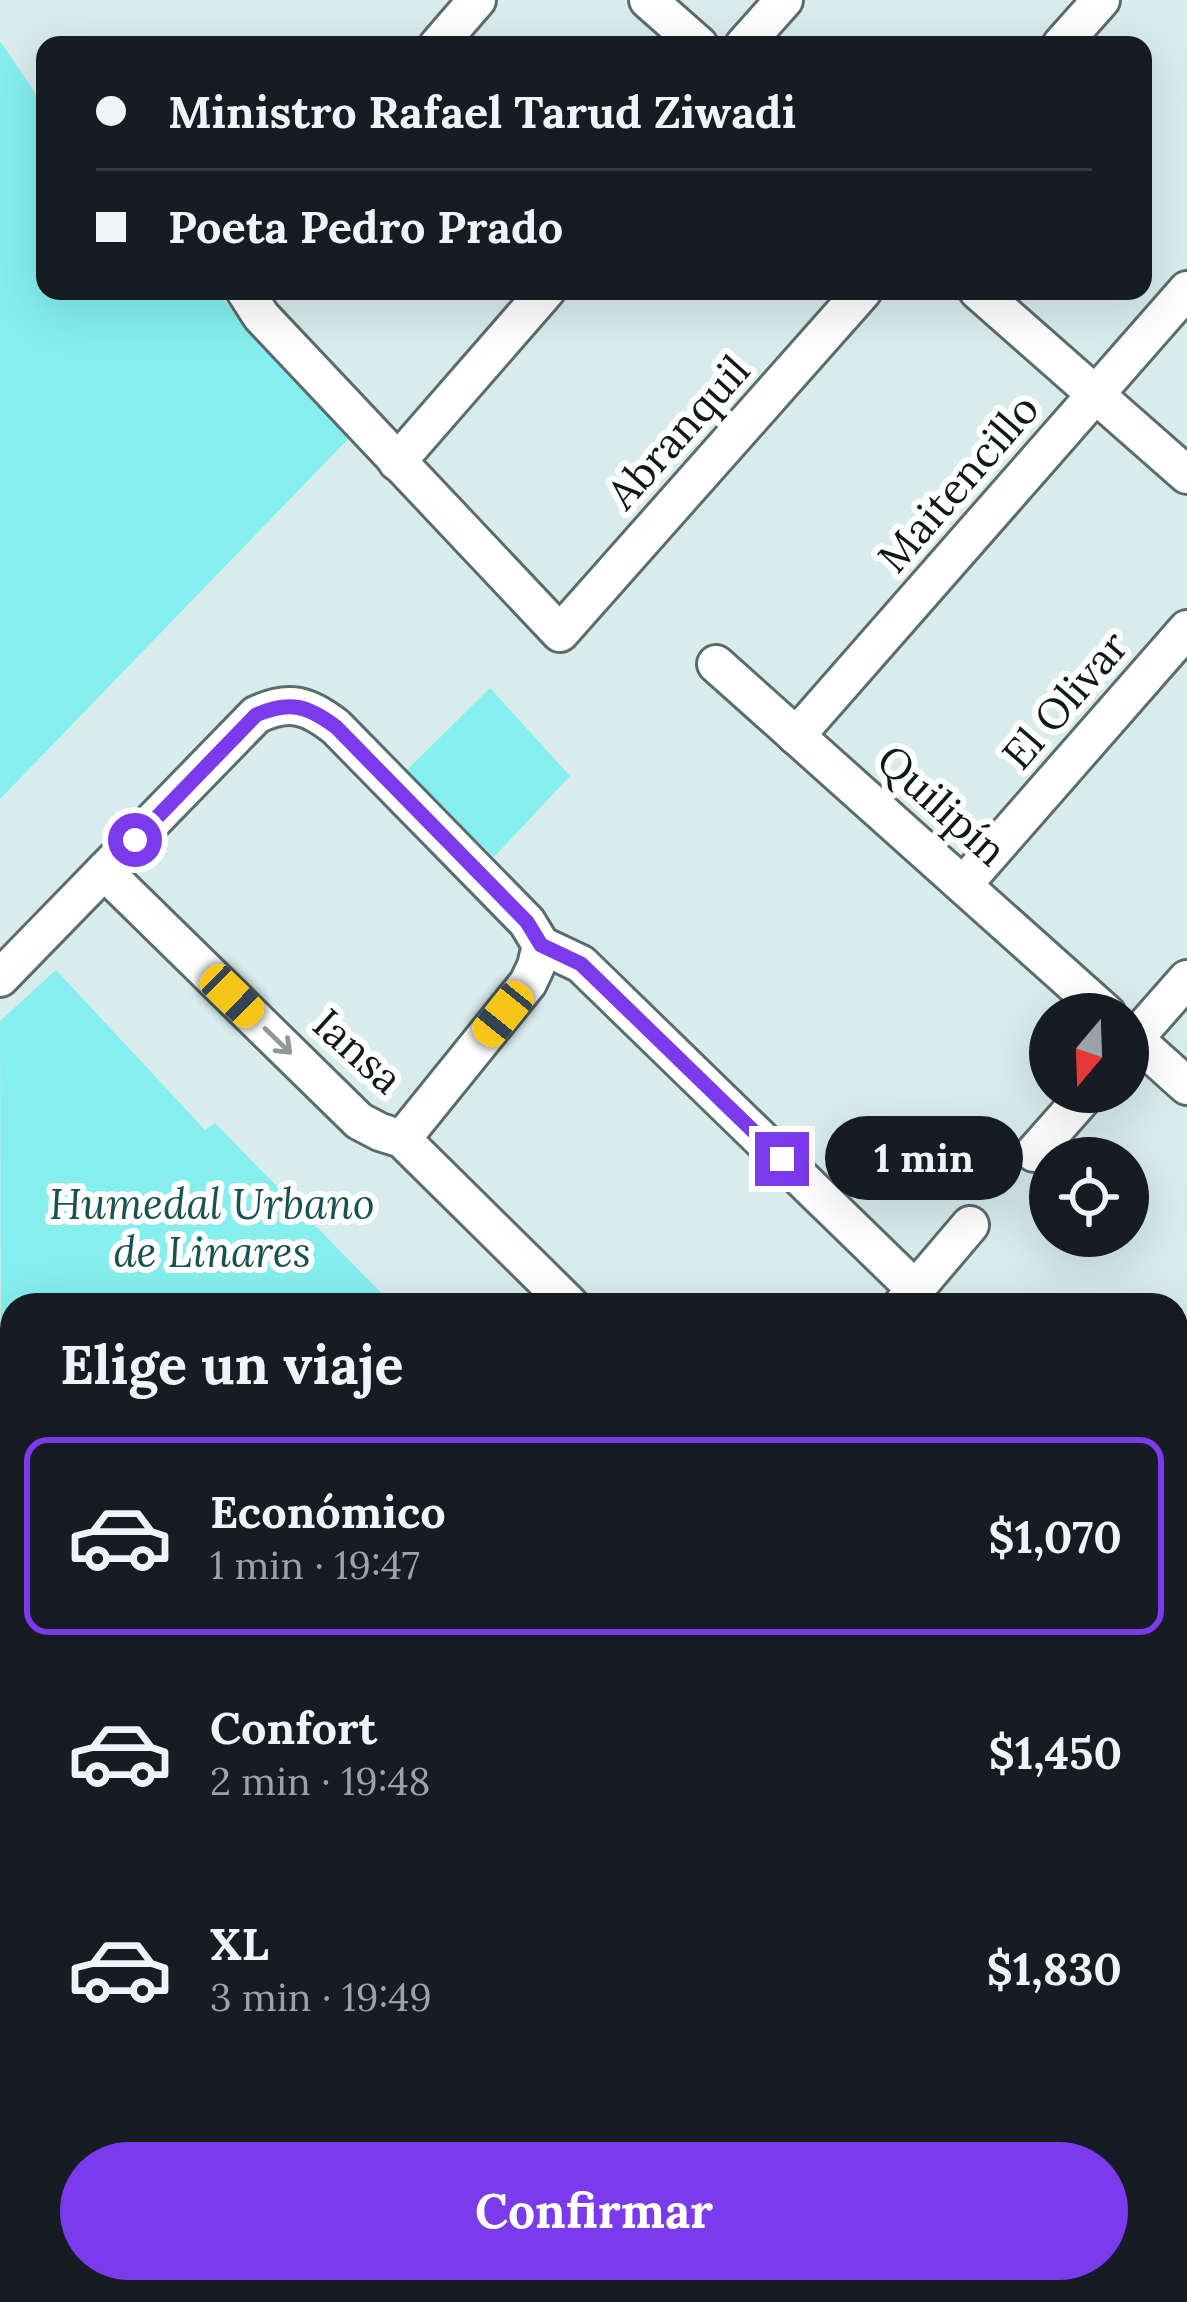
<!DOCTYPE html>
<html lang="es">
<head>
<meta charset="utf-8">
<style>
  :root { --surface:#171b24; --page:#20242c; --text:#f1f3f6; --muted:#9ea1a6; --line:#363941; --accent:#7c3aed }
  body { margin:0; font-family:Lora,serif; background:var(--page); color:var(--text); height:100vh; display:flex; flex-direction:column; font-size:45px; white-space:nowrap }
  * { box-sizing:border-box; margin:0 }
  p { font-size:39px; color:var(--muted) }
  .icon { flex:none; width:66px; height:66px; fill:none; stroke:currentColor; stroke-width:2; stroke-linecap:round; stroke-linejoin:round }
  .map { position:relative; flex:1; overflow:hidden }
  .sheet { position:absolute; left:0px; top:1293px; width:1188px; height:1011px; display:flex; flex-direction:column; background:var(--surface); border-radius:36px 36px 0 0; box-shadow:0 12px 48px #0002 }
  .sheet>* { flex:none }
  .top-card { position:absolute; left:36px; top:36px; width:1116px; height:264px; border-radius:24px; box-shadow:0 12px 48px #0002; display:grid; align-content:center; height:264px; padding:0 60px; background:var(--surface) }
  .needle { width:78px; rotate:199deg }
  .fabs { position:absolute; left:1029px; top:993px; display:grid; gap:24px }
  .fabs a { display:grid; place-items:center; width:120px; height:120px; border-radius:50%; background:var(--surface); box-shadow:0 12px 48px #0002; font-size:60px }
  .end { position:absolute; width:54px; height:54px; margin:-27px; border:15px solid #7c3aed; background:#fff; box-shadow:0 0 0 6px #fff }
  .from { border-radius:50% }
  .bubble { position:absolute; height:84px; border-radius:42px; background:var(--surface); box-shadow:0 12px 48px #0002; font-size:39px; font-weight:700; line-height:84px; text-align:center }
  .car { position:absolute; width:36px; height:72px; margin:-36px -18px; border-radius:15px; box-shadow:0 0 9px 3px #0007; background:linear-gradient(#f5c518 24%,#345 0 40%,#f5c518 0 76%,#345 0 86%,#f5c518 0) }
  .top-card b { display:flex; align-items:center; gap:42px; height:114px; font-size:45px }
  .top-card b+b { border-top:3px solid var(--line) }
  .top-card i { width:30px; height:30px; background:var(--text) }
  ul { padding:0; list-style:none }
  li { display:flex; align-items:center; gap:36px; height:198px; margin:0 24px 18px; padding:0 36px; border:6px solid transparent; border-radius:24px }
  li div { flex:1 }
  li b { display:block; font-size:45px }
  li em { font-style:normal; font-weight:700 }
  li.on { border-color:var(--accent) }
  li>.icon { width:108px; height:108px; stroke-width:1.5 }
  h2 { padding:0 60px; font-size:54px; line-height:144px }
  .action { display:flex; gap:24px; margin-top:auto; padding:24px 60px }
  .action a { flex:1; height:138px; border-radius:72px; background:var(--accent); color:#fff; font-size:48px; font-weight:700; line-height:138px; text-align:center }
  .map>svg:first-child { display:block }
</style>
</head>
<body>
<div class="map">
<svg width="1187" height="2302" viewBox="0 0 1187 2302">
  <rect width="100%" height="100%" fill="#d8ecec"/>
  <g fill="#84efee">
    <path d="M 0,41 L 45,107 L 45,291 L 215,291 L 351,436 L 0,799 Z"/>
    <path d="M 490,688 L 570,776 L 494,857 L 405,772 Z"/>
    <path d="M 56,970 L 205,1130 L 215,1123 L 393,1305 L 12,1305 L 12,1339 L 1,1348 L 0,1021 Z"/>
    <path d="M 1176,2106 L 1187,2117 L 1187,2302 L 931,2302 L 922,2292 L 1176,2292 Z"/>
    <path d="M 12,2242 L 12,2292 L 401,2292 L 390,2302 L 0,2302 L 0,2253 Z"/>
  </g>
  <path fill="#3b4d4c" d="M 669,2292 L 783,2292 L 792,2302 L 658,2302 Z"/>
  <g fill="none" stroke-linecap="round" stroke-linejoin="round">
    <g stroke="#5a6c6b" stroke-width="42">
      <g id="minor">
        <path d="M 648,0 L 699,45"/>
        <path d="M 438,45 L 477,0"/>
        <path d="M 744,45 L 784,0"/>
        <path d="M 1061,45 L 1101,0"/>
        <path d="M 245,291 L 261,316 L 560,633 L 863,291"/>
        <path d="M 978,291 L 1187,475"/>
        <path d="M 397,462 L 546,291"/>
        <path d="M 716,664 L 1107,1014"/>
        <path d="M 796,736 L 1187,290"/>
        <path d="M 104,871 L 359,1121 L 380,1132 L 402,1139 L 570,1305"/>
        <path d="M 963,885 L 1187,629"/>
        <path d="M 0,978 L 256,715 C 289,699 308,705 336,727 L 527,922 L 541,945 L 581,964 L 915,1289"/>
        <path d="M 1128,1033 L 1187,1086"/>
        <path d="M 1128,1046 L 1187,979"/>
        <path d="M 402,1139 L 528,983 L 536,966 L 541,945"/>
        <path d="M 1034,1153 L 1088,1092"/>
        <path d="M 902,1305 L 970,1225"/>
        <path d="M 0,1396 L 12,1409"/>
        <path d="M 0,1566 L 12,1555"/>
        <path d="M 1176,1909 L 1187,1920"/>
        <path d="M 0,1932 L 12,1922"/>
      </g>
    </g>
    <use href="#minor" stroke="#fff" stroke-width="36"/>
  </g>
  <defs><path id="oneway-shaft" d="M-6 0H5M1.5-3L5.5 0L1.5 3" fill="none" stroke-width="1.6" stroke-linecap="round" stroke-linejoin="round" transform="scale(3)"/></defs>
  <use stroke="#949797" href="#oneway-shaft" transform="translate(278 1041) rotate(44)"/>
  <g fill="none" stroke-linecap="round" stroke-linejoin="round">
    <path stroke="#7c3aed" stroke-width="15" d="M 135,840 L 256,715 C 290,700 308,706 336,727 L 527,922 L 541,945 L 581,964 L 782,1159"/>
  </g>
  <g text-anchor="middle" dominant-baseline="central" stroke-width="12" stroke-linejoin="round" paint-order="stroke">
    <g font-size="42" fill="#111818" stroke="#fff">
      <text transform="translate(678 432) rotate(-48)">Abranquil</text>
      <text transform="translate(958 483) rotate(-49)">Maitencillo</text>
      <text transform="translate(1065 700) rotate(-49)">El Olivar</text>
      <text transform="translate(942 805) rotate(42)">Quilipín</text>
      <text transform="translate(358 1051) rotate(42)">Iansa</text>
    </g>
    <g font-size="42" font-style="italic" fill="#185251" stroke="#fff">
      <text x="212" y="1204">Humedal Urbano<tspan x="212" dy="48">de Linares</tspan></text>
    </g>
  </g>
</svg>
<div class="fabs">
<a><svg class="needle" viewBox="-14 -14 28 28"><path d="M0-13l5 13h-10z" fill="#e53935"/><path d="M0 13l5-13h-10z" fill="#9ea1a6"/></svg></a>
<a><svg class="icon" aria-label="locate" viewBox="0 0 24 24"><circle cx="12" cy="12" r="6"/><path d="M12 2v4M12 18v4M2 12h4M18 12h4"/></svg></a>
</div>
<i class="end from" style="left:135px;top:840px"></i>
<i class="end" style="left:782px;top:1159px"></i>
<div class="bubble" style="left:825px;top:1116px;width:198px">1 min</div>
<i class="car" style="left:232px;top:996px;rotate:134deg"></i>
<i class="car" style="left:503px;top:1014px;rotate:219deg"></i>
<div class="top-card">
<b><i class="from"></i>Ministro Rafael Tarud Ziwadi</b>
<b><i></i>Poeta Pedro Prado</b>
</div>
<section class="sheet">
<h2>Elige un viaje</h2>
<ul>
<li class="on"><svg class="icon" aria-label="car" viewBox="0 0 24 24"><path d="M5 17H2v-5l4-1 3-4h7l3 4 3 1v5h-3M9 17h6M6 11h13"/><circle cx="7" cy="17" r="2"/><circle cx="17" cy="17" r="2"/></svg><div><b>Económico</b><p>1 min · 19:47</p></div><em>$1,070</em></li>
<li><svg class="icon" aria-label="car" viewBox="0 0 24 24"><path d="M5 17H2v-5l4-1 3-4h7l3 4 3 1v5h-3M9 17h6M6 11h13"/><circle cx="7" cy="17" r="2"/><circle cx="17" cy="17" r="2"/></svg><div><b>Confort</b><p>2 min · 19:48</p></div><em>$1,450</em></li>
<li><svg class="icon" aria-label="car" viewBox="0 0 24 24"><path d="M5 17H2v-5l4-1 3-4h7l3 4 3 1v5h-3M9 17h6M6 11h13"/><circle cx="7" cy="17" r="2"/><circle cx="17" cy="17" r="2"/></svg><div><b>XL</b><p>3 min · 19:49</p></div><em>$1,830</em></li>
</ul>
<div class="action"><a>Confirmar</a></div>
</section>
</div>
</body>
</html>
